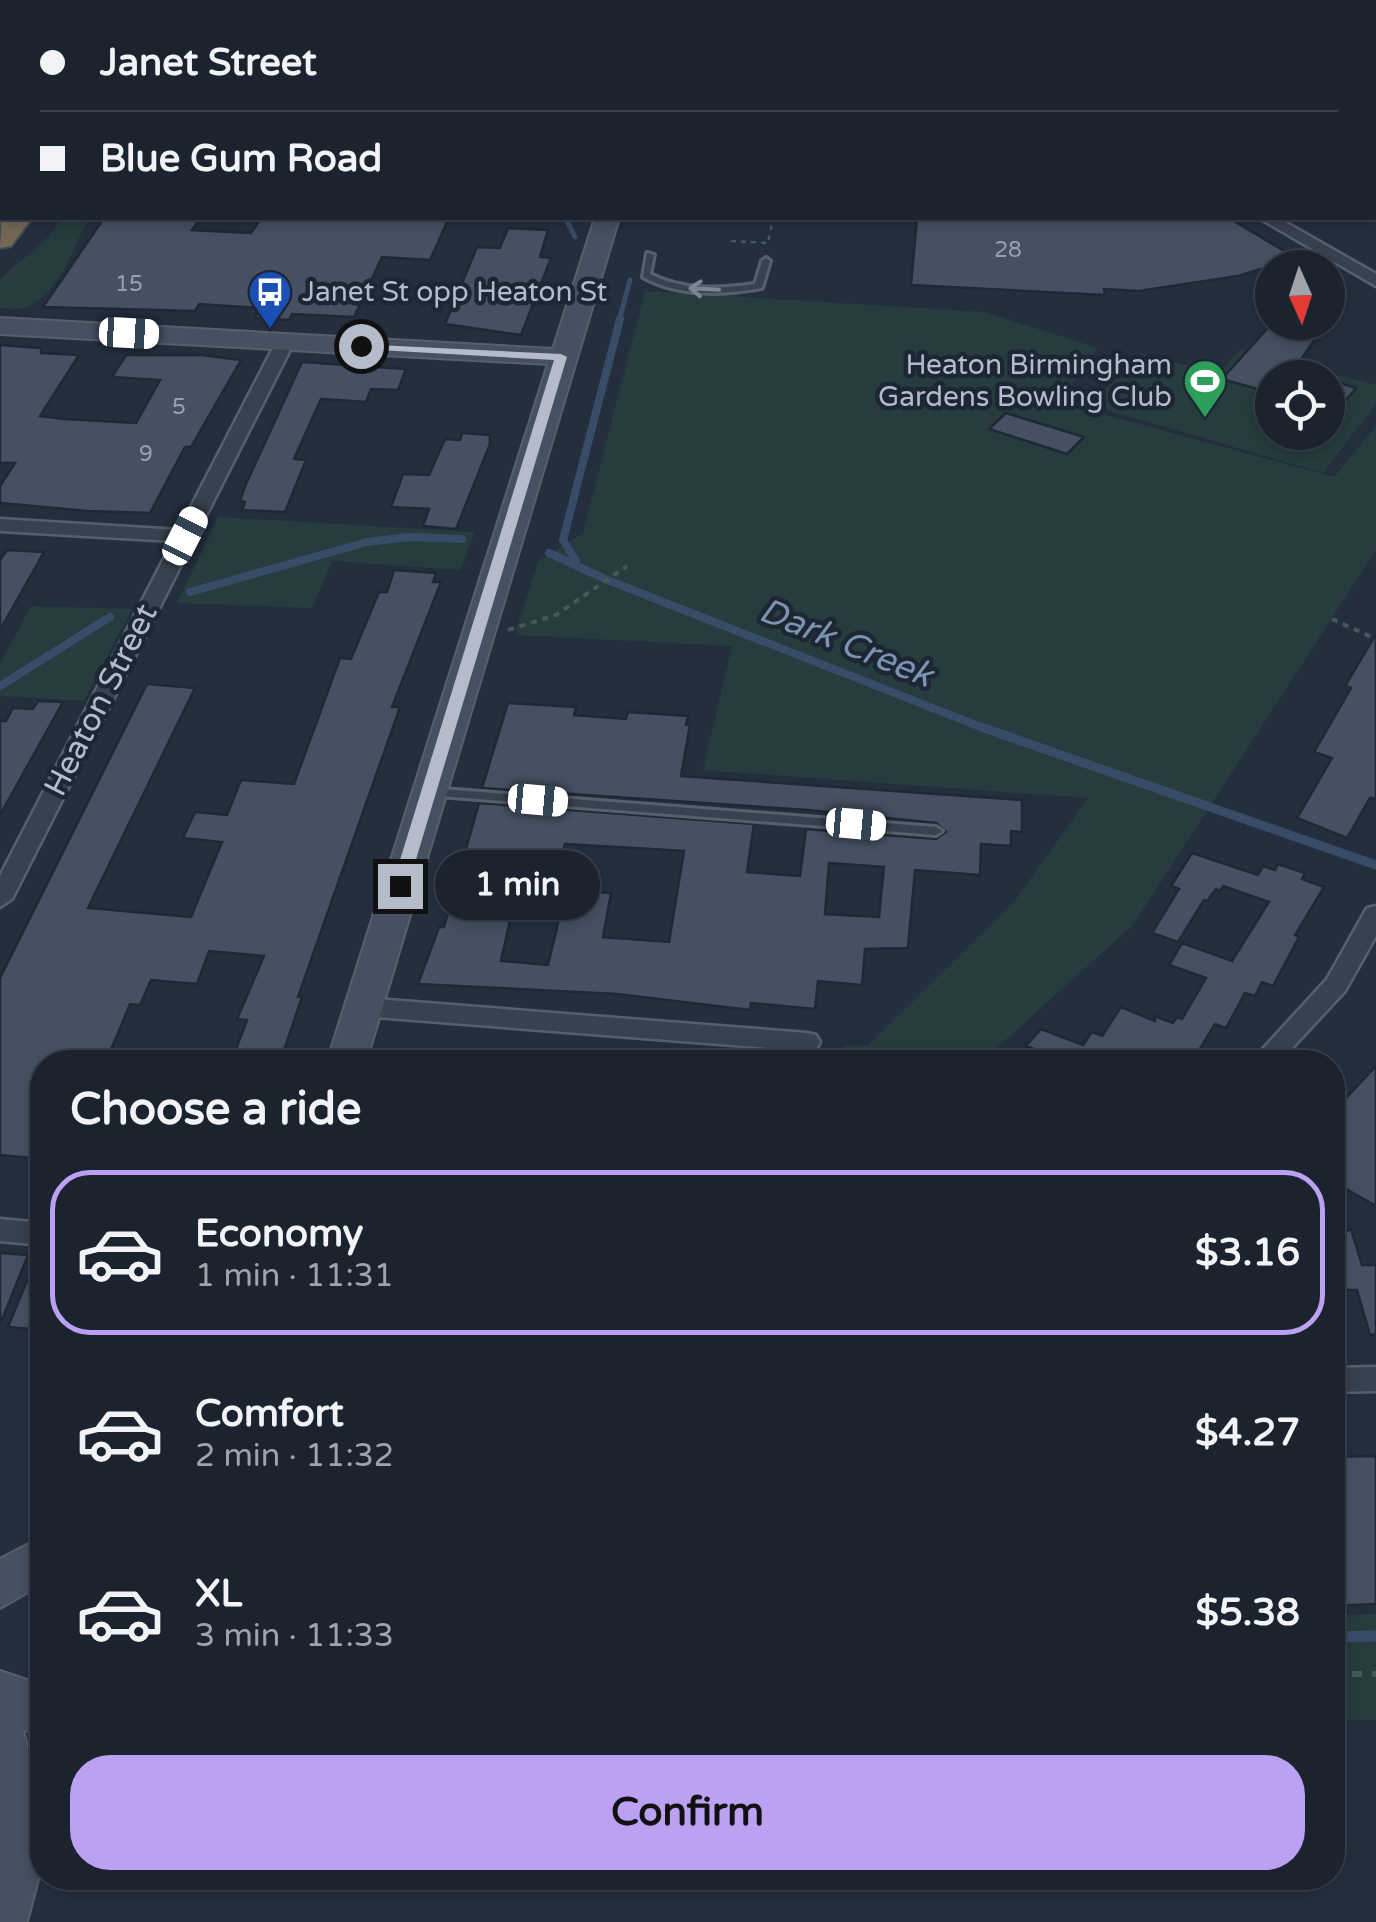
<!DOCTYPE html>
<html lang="en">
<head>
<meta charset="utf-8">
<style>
  :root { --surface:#1b232e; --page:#282f3a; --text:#f1f3f6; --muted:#a0a4aa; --line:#39404a; --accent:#bca0f2 }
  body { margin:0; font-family:"Varela Round",sans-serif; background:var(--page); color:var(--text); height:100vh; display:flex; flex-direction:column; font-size:38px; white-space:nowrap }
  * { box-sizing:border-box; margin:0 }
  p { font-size:32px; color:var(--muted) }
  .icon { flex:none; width:55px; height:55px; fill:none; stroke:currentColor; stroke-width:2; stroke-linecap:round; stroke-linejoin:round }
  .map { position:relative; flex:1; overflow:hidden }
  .side { position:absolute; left:30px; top:1050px; width:1315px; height:840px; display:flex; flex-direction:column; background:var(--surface); border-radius:40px; box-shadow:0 5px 15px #0003,0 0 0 2px var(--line) }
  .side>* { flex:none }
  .top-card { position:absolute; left:0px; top:0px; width:1378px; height:220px; box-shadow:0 5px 15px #0003,0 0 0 2px var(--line); display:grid; align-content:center; height:220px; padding:0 40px; background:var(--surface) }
  .needle { width:65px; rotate:177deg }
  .fabs { position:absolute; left:1255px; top:250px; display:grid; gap:20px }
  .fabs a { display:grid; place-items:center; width:90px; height:90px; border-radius:50%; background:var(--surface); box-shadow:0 5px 15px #0003,0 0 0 2px var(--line); font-size:50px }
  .end { position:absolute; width:45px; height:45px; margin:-22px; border:12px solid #b4bcc9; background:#111; box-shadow:0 0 0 5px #111 }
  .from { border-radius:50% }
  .bubble { position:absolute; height:70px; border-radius:35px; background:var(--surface); box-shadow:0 5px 15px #0003,0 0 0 2px var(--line); font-size:32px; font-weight:700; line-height:70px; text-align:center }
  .car { position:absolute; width:30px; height:60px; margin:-30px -15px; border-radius:12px; box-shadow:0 0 8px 2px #0007; background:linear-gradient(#fff 24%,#345 0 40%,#fff 0 76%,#345 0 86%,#fff 0) }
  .top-card b { display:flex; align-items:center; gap:35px; height:95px; font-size:38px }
  .top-card b+b { border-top:2px solid var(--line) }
  .top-card i { width:25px; height:25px; background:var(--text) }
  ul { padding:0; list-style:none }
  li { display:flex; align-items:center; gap:30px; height:165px; margin:0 20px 15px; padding:0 20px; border:5px solid transparent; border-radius:40px }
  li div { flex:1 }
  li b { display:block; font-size:38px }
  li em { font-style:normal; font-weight:700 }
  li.active { border-color:var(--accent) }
  li>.icon { width:90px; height:90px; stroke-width:1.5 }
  h2 { padding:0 40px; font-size:45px; line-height:120px }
  .cta { display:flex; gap:20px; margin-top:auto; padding:20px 40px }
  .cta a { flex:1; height:115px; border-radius:40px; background:var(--accent); color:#111; font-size:40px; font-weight:700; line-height:115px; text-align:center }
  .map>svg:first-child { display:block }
</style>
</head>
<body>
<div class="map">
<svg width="1376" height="1922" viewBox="0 0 1376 1922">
  <rect width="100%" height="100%" fill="#242f3e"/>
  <g fill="#263c3f" fill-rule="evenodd">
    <path d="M 60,218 L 89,218 C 74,245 59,297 24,308 C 18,310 7,308 0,308 L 0,280 C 18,259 53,242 60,218 Z"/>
    <path d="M 645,291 L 984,312 L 1098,348 L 1058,402 L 1334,477 L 1376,426 L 1376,550 L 1133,925 L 981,1062 L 820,1062 L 845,1045 L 868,1046 L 1016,899 L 1088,798 L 703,770 L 732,646 L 515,635 L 538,561 L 583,533 Z"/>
    <path d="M 1241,349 L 1376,385 L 1376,404 L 1323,473 L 1090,405 L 1140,353 L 1218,374 ZM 1272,378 L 1328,378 L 1328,432 L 1272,432 Z"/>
    <path d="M 218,517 L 474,532 L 461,570 L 332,561 L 312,608 L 177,603 Z"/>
    <path d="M 31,606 L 132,609 L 84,701 L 0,696 L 0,664 Z"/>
    <path d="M 1376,1614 L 1376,1720 L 1333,1720 L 1333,1615 Z"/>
  </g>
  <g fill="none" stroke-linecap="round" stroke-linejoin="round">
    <g stroke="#394c67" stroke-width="5">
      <path d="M 566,219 L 575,237"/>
      <path d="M 619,321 L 630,280"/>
    </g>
    <g stroke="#394c67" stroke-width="8">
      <path d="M 549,553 L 605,579 L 991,731"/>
      <path d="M 576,561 L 563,540 L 620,319"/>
      <path d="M 190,592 L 367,542 L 409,537 L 462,539"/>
      <path d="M 0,686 L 110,617"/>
    </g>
    <path stroke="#394c67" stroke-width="9" d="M 984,728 L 1376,865"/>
    <path stroke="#394c67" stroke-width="11" d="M 1332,1637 L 1376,1636"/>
  </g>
  <g fill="#455162" stroke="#1f2835" stroke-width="2.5" fill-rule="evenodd">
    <path d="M 104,218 L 200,218 L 192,230 L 251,233 L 261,218 L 449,218 L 430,260 L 382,257 L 354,317 L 292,314 L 289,320 L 255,318 L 261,308 L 199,304 L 195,311 L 43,307 Z"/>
    <path d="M 917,218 L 1229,218 L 1296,258 L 1238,276 L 1139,291 L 1104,289 L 1105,295 L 911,285 Z"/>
    <path d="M 508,228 L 548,230 L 540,257 L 551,258 L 521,335 L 445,324 L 477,247 L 500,248 Z"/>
    <path d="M 1273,322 L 1327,322 L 1288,378 L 1272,378 L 1272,393 L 1222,379 Z"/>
    <path d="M 0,345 L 41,348 L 41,353 L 79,355 L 40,416 L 64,419 L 136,423 L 160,380 L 112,377 L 126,355 L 201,355 L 241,360 L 191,447 L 185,447 L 150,513 L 88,511 L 0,503 L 0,486 L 15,463 L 0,463 Z"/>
    <path d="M 302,362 L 406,369 L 398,390 L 371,389 L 366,402 L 321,399 L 294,459 L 306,460 L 285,512 L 242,510 L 245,502 L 240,501 L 246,484 Z"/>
    <path d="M 1328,379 L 1356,388 L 1328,422 Z"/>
    <path d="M 1006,413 L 1084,437 L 1067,454 L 989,429 Z"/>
    <path d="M 462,433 L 490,435 L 490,444 L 456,529 L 423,526 L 429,509 L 391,507 L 403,474 L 429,475 L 445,439 L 460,440 Z"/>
    <path d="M 7,550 L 44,552 L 0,630 L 0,560 Z"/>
    <path d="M 394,570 L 436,573 L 433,582 L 441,582 L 392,707 L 400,707 L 298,997 L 302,997 L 280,1062 L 231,1062 L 247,1020 L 237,1019 L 264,956 L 209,951 L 197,984 L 151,980 L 140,1005 L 130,1004 L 106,1062 L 42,1062 L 42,1159 L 0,1155 L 0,978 L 147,684 L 195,688 L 88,908 L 191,917 L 222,842 L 183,838 L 195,812 L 227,815 L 241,780 L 294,784 L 340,658 L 351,659 L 379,592 L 387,592 Z"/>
    <path d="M 1376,634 L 1376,799 L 1370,798 L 1347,838 L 1297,818 L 1332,758 L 1314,752 L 1351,688 L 1345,686 Z"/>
    <path d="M 38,701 L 63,702 L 0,815 L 0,721 L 6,721 L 13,708 L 33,709 Z"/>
    <path d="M 508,703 L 576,707 L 574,715 L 626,719 L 628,712 L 688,716 L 686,725 L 690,725 L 681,776 L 1022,800 L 1022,832 L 1011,831 L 1011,846 L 981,844 L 980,875 L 915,870 L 908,948 L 865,949 L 862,985 L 818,981 L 815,1009 L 751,1003 L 750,1010 L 617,994 L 418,984 L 439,927 L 444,927 L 479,803 L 754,824 L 747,872 L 800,876 L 806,829 L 936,839 L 946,832 L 936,823 L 808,810 L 482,788 ZM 565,844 L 684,851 L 669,942 L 603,937 L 611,893 L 555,889 ZM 829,863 L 884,867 L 879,917 L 825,914 ZM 511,916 L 559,919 L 548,965 L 501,961 Z"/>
    <path d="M 1192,853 L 1258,875 L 1263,866 L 1275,870 L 1278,864 L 1305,873 L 1302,879 L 1324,887 L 1295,935 L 1299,937 L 1273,986 L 1262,982 L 1255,996 L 1245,993 L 1226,1028 L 1215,1024 L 1192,1062 L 1068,1062 L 1026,1046 L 1041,1029 L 1083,1045 L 1092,1032 L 1102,1036 L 1121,1007 L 1155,1021 L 1154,1016 L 1173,1023 L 1177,1017 L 1182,1019 L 1206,978 L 1169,965 L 1182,943 L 1232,961 L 1269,902 L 1223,886 L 1220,891 L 1216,889 L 1207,901 L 1204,900 L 1178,942 L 1152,933 L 1179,889 L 1171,886 Z"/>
    <path d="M 1376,1066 L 1376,1206 L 1332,1181 L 1332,1104 L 1342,1094 L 1347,1097 Z"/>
    <path d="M 1351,1229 L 1362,1265 L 1376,1265 L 1376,1334 L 1370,1335 L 1357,1290 L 1345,1290 L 1343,1282 L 1332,1282 L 1332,1236 Z"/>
    <path d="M 42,1248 L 42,1330 L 8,1327 L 40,1249 Z"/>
    <path d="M 0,1253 L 28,1255 L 1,1322 L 0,1322 Z"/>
    <path d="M 1376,1456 L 1376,1604 L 1332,1606 L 1332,1457 Z"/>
  </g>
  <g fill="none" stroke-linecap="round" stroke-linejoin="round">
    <g stroke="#565f6c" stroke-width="6">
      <g id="lane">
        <path d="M 751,0 L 757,0 L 756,2 L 750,2 Z"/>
        <path d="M 800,0 L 806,0 L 807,2 L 801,2 Z"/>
        <path d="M 647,253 L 654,255 L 650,274 C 683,291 720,289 755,284 L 762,261 L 766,258 L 770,261 L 762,288 C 722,295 680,297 643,277 Z"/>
        <path d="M 430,788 L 936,827 L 942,831 L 936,835 L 426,795 L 424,792 L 426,789 Z"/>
      </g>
    </g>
    <g stroke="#565f6c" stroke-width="5">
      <g id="street">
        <path d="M 899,0 L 916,0 L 918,2 L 901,2 Z"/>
        <path d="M 1079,0 L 1096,0 L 1098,2 L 1081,2 Z"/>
        <rect x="0" y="3" width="2" height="8"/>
        <path d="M 1376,61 L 1376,70 L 1375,70 L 1375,61 Z"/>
        <path d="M 1259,218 L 1278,218 L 1376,274 L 1376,286 Z"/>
        <path d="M 285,337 L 294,342 L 12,899 L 0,907 L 0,876 L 173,541 L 0,531 L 0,519 L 179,530 L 276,342 Z"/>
        <path d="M 1376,906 L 1376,936 L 1345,991 L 1279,1062 L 1251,1062 L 1327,979 L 1367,908 Z"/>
        <path d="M 363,998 L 807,1033 L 816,1035 L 820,1042 L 816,1049 L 807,1051 L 363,1016 L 354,1013 L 350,1007 L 354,1001 Z"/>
        <path d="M 0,1219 L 42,1223 L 42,1245 L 0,1241 Z"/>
        <path d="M 1376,1367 L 1376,1391 L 1332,1392 L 1332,1368 Z"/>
      </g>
    </g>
    <g stroke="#565f6c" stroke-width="4">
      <g id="secondary">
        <path d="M 595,218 L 619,218 L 366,1062 L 327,1062 L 548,364 L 0,334 L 0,318 L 553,349 Z"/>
        <path d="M 42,1537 L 42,1584 L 0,1608 L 0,1559 Z"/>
        <path d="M 0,1671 L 42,1685 L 42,1733 L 23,1730 L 38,1792 L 42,1790 L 42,1864 L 27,1922 L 0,1922 Z"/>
      </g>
    </g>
    <g stroke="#434c59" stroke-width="4">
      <g id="highway">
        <path d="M 2,170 L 2,190 L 0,191 L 0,171 Z"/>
        <path d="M 2,216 L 32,218 L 11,246 L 0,248 Z"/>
      </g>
    </g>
    <path stroke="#44595c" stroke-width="2.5" stroke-dasharray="5 5" stroke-linecap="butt" d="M 731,241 L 768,243 L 773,218"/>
    <g stroke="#44595c" stroke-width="4" stroke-dasharray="6 6" stroke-linecap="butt">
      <path d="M 1332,619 L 1376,639"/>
      <path d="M 508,630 L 556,615 L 627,566"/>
    </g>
    <path stroke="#44595c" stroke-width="6" stroke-dasharray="10 10" stroke-linecap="butt" d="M 1332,1674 L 1376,1674"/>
    <use href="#lane" fill="#38414e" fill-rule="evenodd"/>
    <use href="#street" fill="#38414e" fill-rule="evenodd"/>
    <use href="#secondary" fill="#465061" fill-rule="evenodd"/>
    <use href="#highway" fill="#746855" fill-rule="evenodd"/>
  </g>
  <defs><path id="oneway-shaft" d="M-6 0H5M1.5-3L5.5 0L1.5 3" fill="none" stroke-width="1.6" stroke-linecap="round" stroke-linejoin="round" transform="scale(2.5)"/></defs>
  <use stroke="#7c8592" href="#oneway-shaft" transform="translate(704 289) rotate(-177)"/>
  <path fill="#b4bcc9" d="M 357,344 L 561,354 L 567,357 L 408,886 L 400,892 L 392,886 L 554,360 L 361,349 Z"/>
  <defs>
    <g id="bus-pin" transform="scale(2.25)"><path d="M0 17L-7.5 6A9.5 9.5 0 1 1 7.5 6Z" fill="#1a4fb4" stroke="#1d2633"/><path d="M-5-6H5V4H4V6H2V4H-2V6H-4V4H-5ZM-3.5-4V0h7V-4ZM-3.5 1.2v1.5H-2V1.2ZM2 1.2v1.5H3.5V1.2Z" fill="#fff"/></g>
    <g id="stadium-pin" transform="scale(2.25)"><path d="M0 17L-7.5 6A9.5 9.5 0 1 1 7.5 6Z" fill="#2e9e5b" stroke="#1d2633"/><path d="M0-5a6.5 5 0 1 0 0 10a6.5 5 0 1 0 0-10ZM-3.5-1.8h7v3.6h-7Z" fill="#fff"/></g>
  </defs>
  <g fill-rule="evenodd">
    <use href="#bus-pin" x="270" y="292"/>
    <use href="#stadium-pin" x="1205" y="381"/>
  </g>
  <g text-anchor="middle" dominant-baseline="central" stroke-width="9" stroke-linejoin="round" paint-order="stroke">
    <g font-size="22" fill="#98a1af">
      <text x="1008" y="250">28</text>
      <text x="129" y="284">15</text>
      <text x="179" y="407">5</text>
      <text x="146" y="454">9</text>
    </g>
    <g font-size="28" fill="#b4bcc9" stroke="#1d2633" text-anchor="start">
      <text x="302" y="292">Janet St opp Heaton St</text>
      <text x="1172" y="365" text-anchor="end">Heaton Birmingham<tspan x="1172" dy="32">Gardens Bowling Club</tspan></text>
    </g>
    <g font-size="32" fill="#b4bcc9" stroke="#1d2633">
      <text transform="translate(101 700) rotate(-63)">Heaton Street</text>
    </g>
    <g font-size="35" font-style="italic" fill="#7c92b1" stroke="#1d2633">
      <text transform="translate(846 643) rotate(22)">Dark Creek</text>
    </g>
  </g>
</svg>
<div class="fabs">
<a><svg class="needle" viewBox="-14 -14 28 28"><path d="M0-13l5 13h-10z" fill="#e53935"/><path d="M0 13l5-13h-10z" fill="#a0a4aa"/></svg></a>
<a><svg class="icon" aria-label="locate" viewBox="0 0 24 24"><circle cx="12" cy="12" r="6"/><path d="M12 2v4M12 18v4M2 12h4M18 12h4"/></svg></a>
</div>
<i class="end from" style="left:361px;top:346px"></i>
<i class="end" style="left:400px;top:886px"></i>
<div class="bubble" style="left:435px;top:850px;width:165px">1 min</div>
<i class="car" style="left:129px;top:333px;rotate:93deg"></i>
<i class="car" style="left:185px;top:536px;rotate:27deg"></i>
<i class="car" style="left:538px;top:800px;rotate:95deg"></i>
<i class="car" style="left:856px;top:824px;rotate:95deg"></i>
<div class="top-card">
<b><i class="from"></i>Janet Street</b>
<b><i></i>Blue Gum Road</b>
</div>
<section class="side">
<h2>Choose a ride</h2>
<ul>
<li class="active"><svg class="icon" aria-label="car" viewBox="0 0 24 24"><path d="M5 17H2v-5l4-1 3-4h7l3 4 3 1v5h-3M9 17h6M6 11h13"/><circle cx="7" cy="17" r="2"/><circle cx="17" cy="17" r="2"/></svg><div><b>Economy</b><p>1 min · 11:31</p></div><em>$3.16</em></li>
<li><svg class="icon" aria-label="car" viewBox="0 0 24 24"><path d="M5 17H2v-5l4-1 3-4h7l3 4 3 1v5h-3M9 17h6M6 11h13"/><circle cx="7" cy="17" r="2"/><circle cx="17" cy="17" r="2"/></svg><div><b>Comfort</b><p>2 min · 11:32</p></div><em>$4.27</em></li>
<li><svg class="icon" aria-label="car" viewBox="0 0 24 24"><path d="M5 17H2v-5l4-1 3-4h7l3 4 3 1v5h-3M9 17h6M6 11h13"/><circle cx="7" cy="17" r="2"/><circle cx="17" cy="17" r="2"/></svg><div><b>XL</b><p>3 min · 11:33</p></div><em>$5.38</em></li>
</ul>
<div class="cta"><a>Confirm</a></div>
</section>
</div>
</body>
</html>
